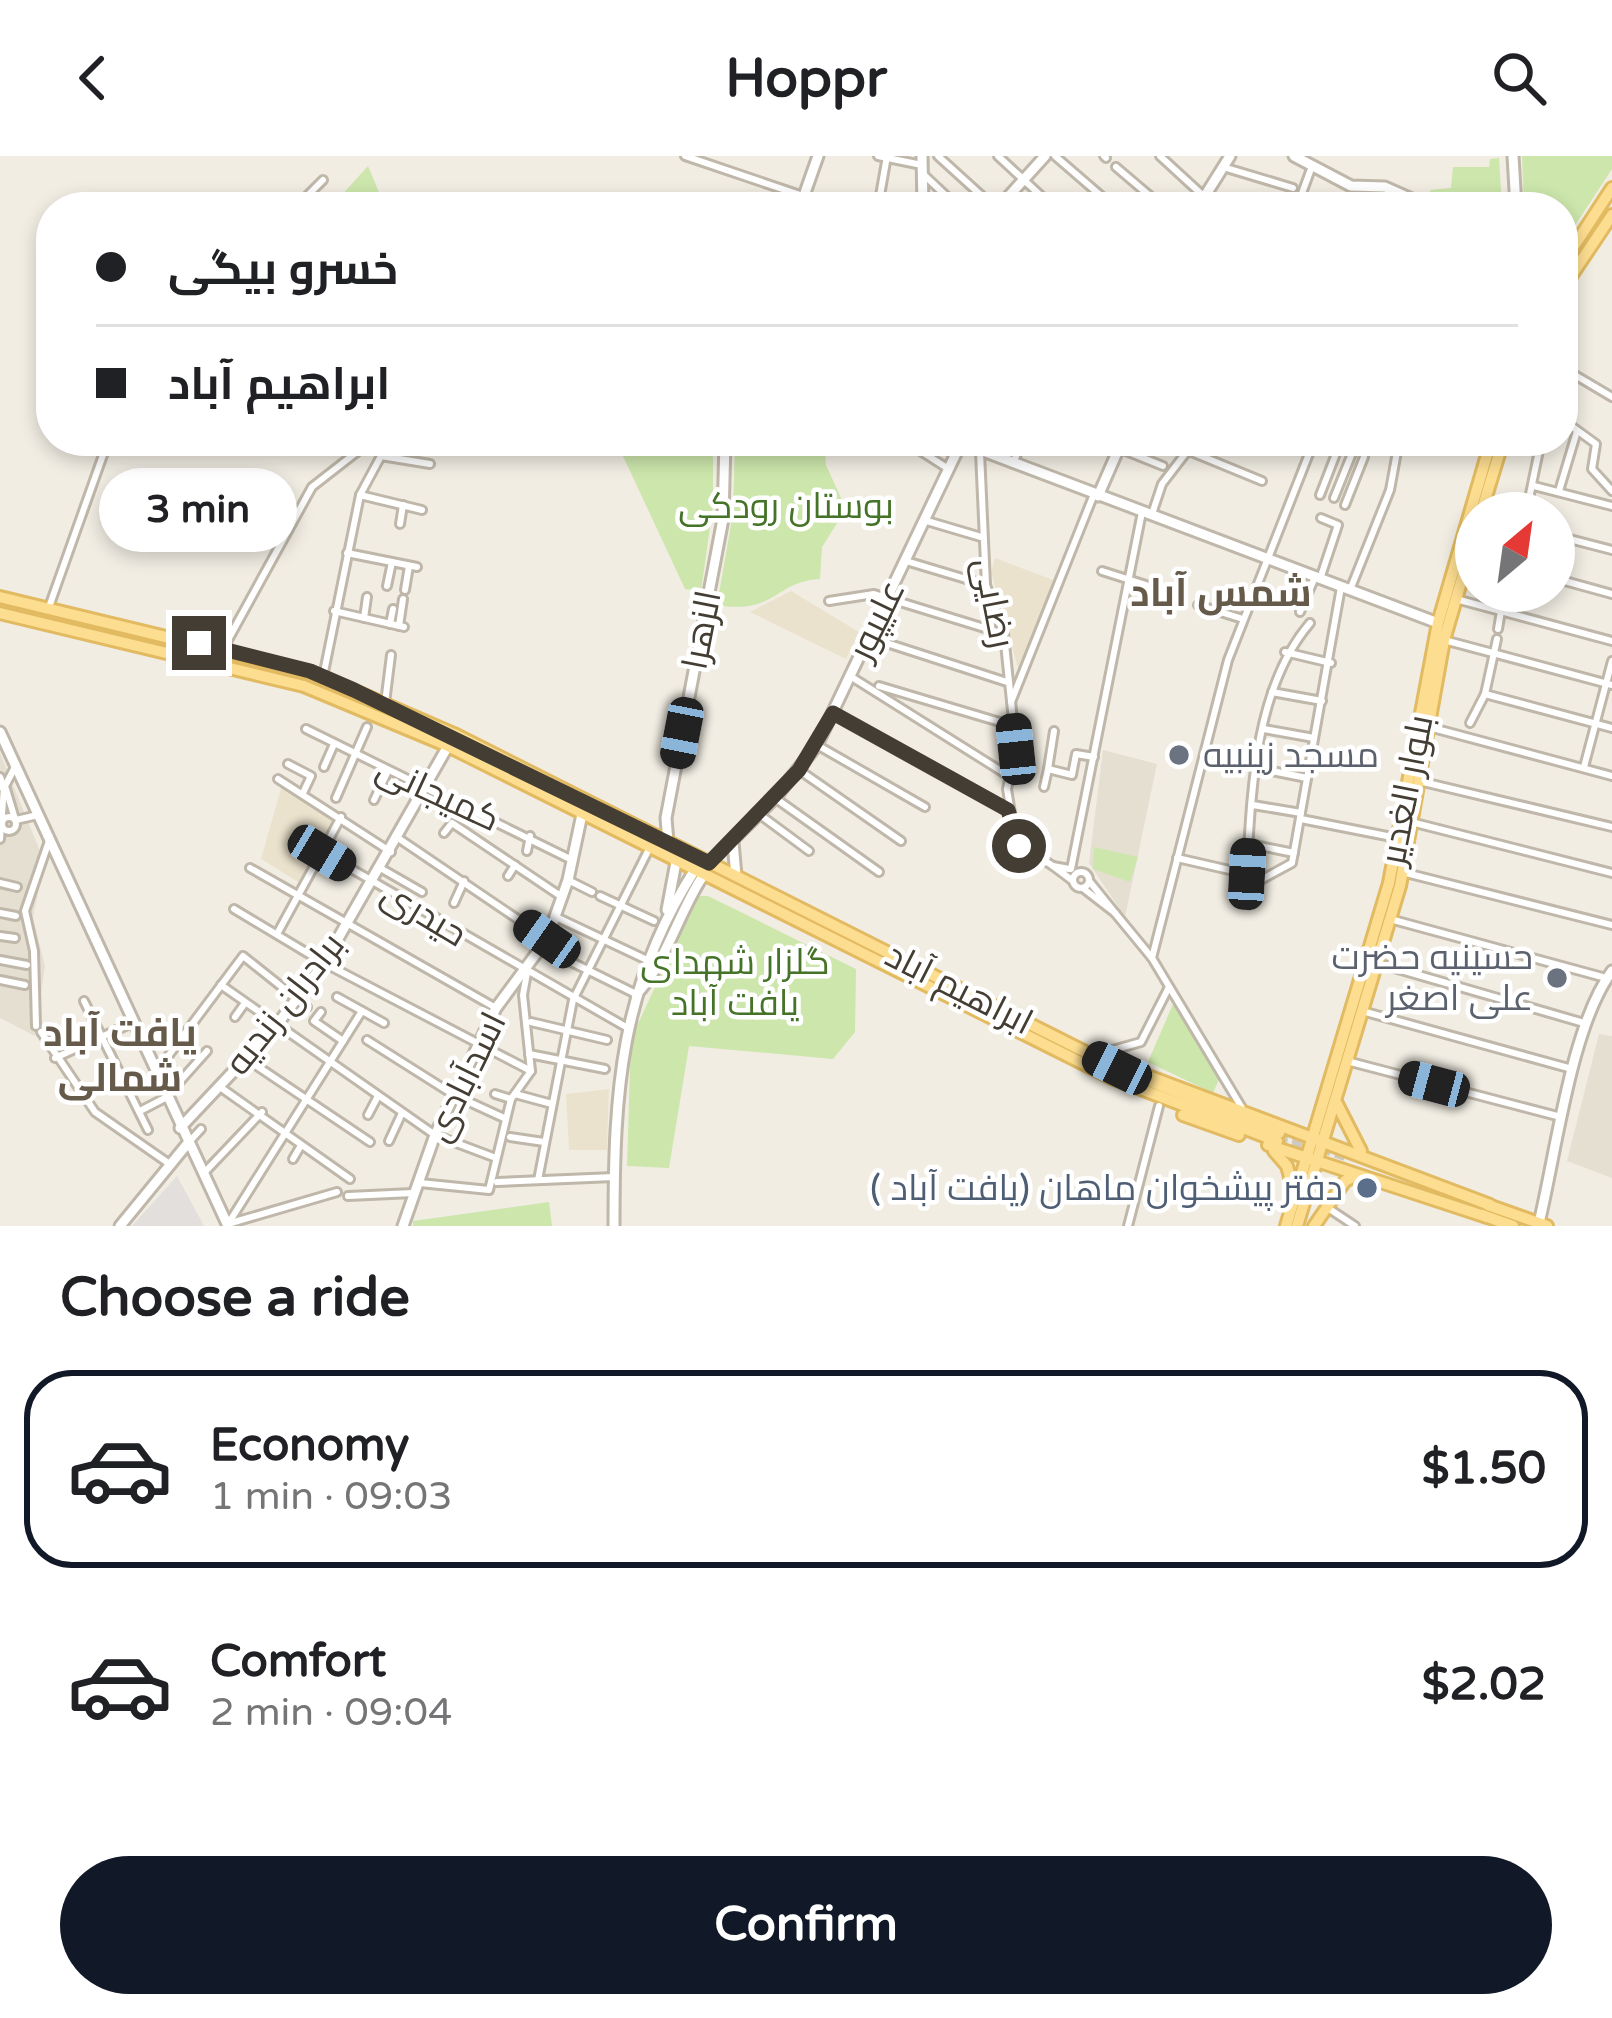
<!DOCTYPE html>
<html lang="en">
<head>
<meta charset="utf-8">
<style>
  :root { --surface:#fff; --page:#f6f6f6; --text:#202124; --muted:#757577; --line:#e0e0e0; --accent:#111827 }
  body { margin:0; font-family:"Varela Round",Cairo,sans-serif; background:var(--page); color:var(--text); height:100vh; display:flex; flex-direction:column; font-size:45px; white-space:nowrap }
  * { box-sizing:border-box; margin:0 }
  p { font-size:39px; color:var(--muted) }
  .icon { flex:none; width:66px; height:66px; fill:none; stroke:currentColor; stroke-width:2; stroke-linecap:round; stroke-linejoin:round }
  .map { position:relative; height:1070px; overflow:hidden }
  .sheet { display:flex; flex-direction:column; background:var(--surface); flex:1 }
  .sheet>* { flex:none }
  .top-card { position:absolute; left:36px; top:36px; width:1542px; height:264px; border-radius:48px; box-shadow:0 6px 18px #0003; display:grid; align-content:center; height:264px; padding:0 60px; background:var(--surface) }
  .needle { width:78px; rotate:29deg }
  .tools { position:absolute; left:1455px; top:336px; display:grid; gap:24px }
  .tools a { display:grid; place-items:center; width:120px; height:120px; border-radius:50%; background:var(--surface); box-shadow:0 6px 18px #0003; font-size:60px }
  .end { position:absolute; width:54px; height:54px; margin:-27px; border:15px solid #433d33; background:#fff; box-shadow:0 0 0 6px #fff }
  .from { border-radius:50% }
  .bubble { position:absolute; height:84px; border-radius:42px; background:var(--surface); box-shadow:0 6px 18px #0003; font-size:39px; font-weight:800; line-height:84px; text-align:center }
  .car { position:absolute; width:36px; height:72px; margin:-36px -18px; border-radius:15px; box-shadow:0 0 9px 3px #0007; background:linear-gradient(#222 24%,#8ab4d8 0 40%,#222 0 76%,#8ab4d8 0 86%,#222 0) }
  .top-card b { display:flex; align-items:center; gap:42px; height:114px; font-size:45px }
  .top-card b+b { border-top:3px solid var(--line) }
  .top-card i { width:30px; height:30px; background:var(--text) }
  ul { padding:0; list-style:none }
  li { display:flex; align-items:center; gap:36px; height:198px; margin:0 24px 18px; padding:0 36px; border:6px solid transparent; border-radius:48px }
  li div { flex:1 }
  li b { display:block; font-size:45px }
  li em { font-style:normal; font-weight:800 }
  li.on { border-color:var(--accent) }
  li>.icon { width:108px; height:108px; stroke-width:1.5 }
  h2 { padding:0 60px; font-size:54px; line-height:144px }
  .cta { display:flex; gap:24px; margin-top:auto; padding:24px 60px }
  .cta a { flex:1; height:138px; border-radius:72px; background:var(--accent); color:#fff; font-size:48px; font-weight:800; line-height:138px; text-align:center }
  header { display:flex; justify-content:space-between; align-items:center; height:156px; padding:0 60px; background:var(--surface); font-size:54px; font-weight:800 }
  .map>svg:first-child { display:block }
</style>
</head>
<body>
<header><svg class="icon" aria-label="back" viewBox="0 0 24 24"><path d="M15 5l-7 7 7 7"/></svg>Hoppr<svg class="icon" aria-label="search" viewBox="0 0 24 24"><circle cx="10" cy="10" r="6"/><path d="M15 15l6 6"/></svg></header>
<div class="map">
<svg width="1612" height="1070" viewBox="0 0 1612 1070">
  <rect width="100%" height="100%" fill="#f1ede3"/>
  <g fill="#e5dfd1">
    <path d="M 1103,594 L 1157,608 L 1125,761 L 1089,707 Z"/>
    <path d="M 0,597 L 44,705 L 33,762 L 45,810 L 35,880 L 0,862 Z"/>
    <path d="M 1599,878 L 1612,880 L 1612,1022 L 1567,1005 Z"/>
  </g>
  <g fill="#ebe2cd">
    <path d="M 995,402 L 1056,425 L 1018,512 L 991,416 Z"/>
    <path d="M 791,435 L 859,476 L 846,503 L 750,456 Z"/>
    <path d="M 282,629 L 339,661 L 300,727 L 261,703 Z"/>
    <path d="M 609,933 L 607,994 L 569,994 L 566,938 Z"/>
  </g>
  <g fill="#cce6ac">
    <path d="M 1522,0 L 1612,0 L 1612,13 L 1563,88 L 1563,51 L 1524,51 Z"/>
    <path d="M 1499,2 L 1502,51 L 1430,47 L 1430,34 L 1451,32 L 1453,11 L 1489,11 L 1490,3 Z"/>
    <path d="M 368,10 L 385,51 L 331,51 Z"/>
    <path d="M 616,285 L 713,285 L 713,350 L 701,435 L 685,433 Z"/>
    <path d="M 735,285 L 824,285 L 826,309 L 846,353 L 822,391 L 820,423 C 775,425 776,459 717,449 L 733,357 Z"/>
    <path d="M 1094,691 L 1138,701 L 1130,726 L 1093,713 Z"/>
    <path d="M 697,740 L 708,740 L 856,813 L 855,876 L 833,903 L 689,890 L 669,1012 L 627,1010 L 631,883 Z"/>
    <path d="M 1173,848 L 1220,921 L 1213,937 L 1148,906 Z"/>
    <path d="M 549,1046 L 552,1070 L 413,1070 L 413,1065 Z"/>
  </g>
  <path fill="#e2dfdc" d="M 177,1020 L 204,1070 L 132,1070 Z"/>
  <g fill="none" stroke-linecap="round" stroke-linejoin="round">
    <g stroke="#cecac0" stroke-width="10" stroke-dasharray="10 5" stroke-linecap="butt">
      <path d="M 1279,977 L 1348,1001"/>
      <path d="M 1277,985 L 1313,998"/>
    </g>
    <g stroke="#bfb7a9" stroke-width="12">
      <g id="minor">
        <path d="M 685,0 L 803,40"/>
        <path d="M 878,0 L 922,9"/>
        <path d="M 938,0 L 994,51"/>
        <path d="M 998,0 L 1053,51"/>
        <path d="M 1055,0 L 1114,51"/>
        <path d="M 1104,0 L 1106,2"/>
        <path d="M 1160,0 L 1210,46 L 1230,51"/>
        <path d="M 1116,11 L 1163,51"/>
        <path d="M 1223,11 L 1293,32"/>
        <path d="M 922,17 L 958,51"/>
        <path d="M 802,42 L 838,51"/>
        <path d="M 662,45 L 679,51"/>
        <path d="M 296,51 L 323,24"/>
        <path d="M 878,51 L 887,0"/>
        <path d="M 1297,51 L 1312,10"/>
        <path d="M 1563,212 L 1612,241"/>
        <path d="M 1563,264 L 1596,288 L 1592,313 L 1612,335"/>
        <path d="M 905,285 L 947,312"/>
        <path d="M 938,285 L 955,297"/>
        <path d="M 1101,285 L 1163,310"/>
        <path d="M 1327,285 L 1352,296"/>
        <path d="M 1189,295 L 1262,325"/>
        <path d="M 980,296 L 986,429 L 1004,478 L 1016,593 L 1007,633 L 1016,686 L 1053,710"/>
        <path d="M 381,300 L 430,308"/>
        <path d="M 1013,308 L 1022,285"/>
        <path d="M 1534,330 L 1612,350"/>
        <path d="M 1559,335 L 1577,275"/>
        <path d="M 360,339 L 422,354"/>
        <path d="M 1320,339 L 1339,290"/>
        <path d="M 1334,342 L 1357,285"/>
        <path d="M 1345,349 L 1364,301"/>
        <path d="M 1526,357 L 1541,285"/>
        <path d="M 1152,358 L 1162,328 L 1195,285"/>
        <path d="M 927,365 L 981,381"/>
        <path d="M 400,368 L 403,349"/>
        <path d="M 1554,379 L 1612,394"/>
        <path d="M 347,397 L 417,411"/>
        <path d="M 906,405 L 986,429"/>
        <path d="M 1102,415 L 1171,437"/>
        <path d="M 1554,422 L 1612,438"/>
        <path d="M 1320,423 L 1338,369 L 1321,362"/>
        <path d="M 387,430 L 392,406"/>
        <path d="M 405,434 L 409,410"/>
        <path d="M 1350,434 L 1390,334 L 1399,285"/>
        <path d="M 1456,443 L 1612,485"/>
        <path d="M 829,445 L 874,438 L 1004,478"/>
        <path d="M 1198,449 L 1243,463"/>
        <path d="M 49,451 L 108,285"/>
        <path d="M 334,455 L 404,471"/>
        <path d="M 1300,456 L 1315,421"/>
        <path d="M 364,462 L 367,441"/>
        <path d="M 390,468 L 393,453"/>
        <path d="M 399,470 L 403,443"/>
        <path d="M 1498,473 L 1501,455"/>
        <path d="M 868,481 L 1007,526"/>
        <path d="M 1444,484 L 1612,529"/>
        <path d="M 223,493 L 312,331 L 362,292"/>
        <path d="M 1285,496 L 1331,507"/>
        <path d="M 850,520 L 1009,620"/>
        <path d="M 323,521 L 360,339 L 381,300"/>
        <path d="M 879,530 L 1013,570"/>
        <path d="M 1272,536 L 1322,545"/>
        <path d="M 1485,538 L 1612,572"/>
        <path d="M 1011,546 L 1094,338"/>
        <path d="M 385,547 L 391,499"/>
        <path d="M 833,557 L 1008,654"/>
        <path d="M 1470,567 L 1485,538 L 1497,483"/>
        <path d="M 1429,571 L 1612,620"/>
        <path d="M 306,573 L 570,703"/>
        <path d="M 1264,573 L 1314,582"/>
        <path d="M 1054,575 L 1048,613 L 1072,619 L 1076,598 L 1094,601"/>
        <path d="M 817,589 L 925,651"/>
        <path d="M 288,608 L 311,620 L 303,637"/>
        <path d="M 324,611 L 334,588"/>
        <path d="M 1584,611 L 1612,505"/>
        <path d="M 1257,612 L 1307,622"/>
        <path d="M 799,614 L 901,685"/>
        <path d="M 0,621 L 4,632 L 0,631"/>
        <path d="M 278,623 L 391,696"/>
        <path d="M 1419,625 L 1612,671"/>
        <path d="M 1044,631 L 1048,613"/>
        <path d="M 6,633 L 15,663"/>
        <path d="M 336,642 L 367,571"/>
        <path d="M 775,642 L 879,716"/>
        <path d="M 374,644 L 387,617"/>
        <path d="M 1253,649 L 1301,657"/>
        <path d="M 759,658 L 809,695"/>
        <circle cx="9" cy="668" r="7"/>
        <path d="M 1301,663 L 1397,682"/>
        <path d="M 16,664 L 38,659"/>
        <path d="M 1411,666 L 1612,717"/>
        <path d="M 444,677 L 452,667 L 562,741"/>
        <path d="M 398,682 L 547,783"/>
        <path d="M 0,683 L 4,632 L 15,611"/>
        <path d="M 1250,688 L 1294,697"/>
        <path d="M 527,695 L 530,680"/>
        <path d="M 322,696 L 626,871"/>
        <path d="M 1177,702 L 1247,718"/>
        <path d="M 250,712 L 496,852"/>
        <path d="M 382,713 L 422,736"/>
        <path d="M 1069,713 L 1053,710 L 1073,725"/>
        <path d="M 1071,713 L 1142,356"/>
        <path d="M 1402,716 L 1612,769"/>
        <circle cx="1081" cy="724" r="8"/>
        <path d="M 508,720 L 515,709"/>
        <path d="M 568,724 L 592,736"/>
        <path d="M 0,727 L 17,731"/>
        <path d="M 1246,732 L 1292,707 L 1341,431"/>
        <path d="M 1246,732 C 1251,645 1252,535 1310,467"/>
        <path d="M 1084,733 L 1115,757 L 1090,726"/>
        <path d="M 600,740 L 654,765"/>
        <path d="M 454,747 L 464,725"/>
        <path d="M 234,753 L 324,807 L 531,915"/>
        <path d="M 0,757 L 16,760"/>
        <path d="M 1115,757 L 1152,802 L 1242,952"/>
        <path d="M 556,761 L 647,804"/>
        <path d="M 1390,763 L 1606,822"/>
        <path d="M 277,778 L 341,661"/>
        <path d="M 0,780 L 15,782"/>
        <path d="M 543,792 L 636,838"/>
        <path d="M 1152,802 L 1228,504 L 1314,285"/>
        <path d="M 0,804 L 27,809"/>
        <path d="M 1377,807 L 1584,867"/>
        <path d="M 0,824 L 25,829"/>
        <path d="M 221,829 L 435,979 L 496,1002"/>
        <path d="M 337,841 L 384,867"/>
        <path d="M 84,845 L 148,974"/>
        <path d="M 1362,855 L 1572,913"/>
        <path d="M 321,856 L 314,865 L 343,885"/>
        <path d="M 235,861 L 245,847"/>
        <path d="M 531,866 L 607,884"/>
        <path d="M 36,870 L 34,795 L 25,755 L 49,685"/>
        <path d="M 41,876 L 95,956 L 171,1009"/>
        <path d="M 367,884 L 454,939 L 504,962"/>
        <path d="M 529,898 L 605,913"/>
        <path d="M 1095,899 L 1141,886 L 1169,831"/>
        <path d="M 55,902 L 132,867"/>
        <path d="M 245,902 L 370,986"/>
        <path d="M 1347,905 L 1561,961"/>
        <path d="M 157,915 L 243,800 L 307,851"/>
        <path d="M 220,931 L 350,1023"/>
        <path d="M 495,938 L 511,943"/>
        <path d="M 515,938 L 552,948"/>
        <path d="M 140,955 L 165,942 L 207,895"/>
        <path d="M 368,959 L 378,940"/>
        <path d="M 510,981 L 544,986"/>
        <path d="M 190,985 L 201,973"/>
        <path d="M 389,985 L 402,957"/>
        <path d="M 293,1003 L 300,991"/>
        <path d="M 203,1018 L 262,956"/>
        <path d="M 538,1024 L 573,844 L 649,693"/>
        <path d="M 497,1026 L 614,1021"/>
        <path d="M 420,1027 L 489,1034 L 511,943 L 531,915 L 523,839 L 527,817"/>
        <path d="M 348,1040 L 413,1037"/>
        <path d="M 1328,1052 L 1355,1070"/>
        <path d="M 231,1067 L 337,1036"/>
        <path d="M 228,1068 L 362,855"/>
        <path d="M 1128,1070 L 1159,950"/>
      </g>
    </g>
    <g stroke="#bfb7a9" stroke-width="15">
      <g id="tertiary">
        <path d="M 922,0 L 923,51"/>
        <path d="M 1294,0 L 1351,30 L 1385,31 L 1430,51"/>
        <path d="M 1513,0 L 1516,51"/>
        <path d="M 800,51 L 818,0"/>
        <path d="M 999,51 L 1045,0"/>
        <path d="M 1198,51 L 1230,0"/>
        <path d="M 962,287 L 1438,467"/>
        <path d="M 1098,340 L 1122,285"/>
        <path d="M 0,576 L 228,1070"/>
        <path d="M 668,686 L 666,662 L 723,363 L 725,285"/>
        <path d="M 733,686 L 736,720"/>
        <path d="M 709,707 L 775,642 L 817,589 L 962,285"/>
        <path d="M 667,754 L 676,706"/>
        <path d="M 636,838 C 663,814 680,753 703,720"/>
        <path d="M 180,972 L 276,870 L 324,807 L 448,590"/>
        <path d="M 1539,1067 C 1556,997 1571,870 1612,815"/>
        <path d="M 120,1070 L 188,987"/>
        <path d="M 403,1070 L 435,979 L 496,852 L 547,783 L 568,724 L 585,644"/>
        <path d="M 614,1070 C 614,935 620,832 694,715"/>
      </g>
    </g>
    <g stroke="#e1ba61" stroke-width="16">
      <g id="primary">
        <path d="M 1563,107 L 1612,32"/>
        <path d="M 1563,132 L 1612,59"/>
        <path d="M 1481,357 L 1503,285"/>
        <path d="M 0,441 L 311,516 L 454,578 L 1117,912 L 1279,977"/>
        <path d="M 0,457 L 304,530 L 448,590 L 1112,922 L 1277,985"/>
        <path d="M 1140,917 L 1490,1049"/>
        <path d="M 1337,948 L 1361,995"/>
        <path d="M 1183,959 L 1239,979"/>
        <path d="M 1268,989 L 1487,1061"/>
        <path d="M 1274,995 L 1287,1010 L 1294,1036"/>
        <path d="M 1488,1049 L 1547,1070"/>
        <path d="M 1482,1059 L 1513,1070"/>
        <path d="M 1286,1070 L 1389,727 L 1438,467 L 1491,285"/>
        <path d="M 1297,1070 L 1400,730 L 1444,484 L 1476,375"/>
        <path d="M 1314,1070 L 1345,1025 L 1356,1019"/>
      </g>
    </g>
    <use href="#minor" stroke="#fff" stroke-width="6"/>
    <use href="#tertiary" stroke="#fff" stroke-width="9"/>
    <use href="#primary" stroke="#fdde91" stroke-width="10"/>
  </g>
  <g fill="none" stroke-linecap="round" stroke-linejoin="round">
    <path stroke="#433d33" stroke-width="15" d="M 199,487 L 310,515 L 354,534 L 709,707 L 799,614 L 833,557 L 1008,654 L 1019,690"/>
  </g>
  <g fill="#6b7280" stroke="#fff" stroke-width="4.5">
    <circle cx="1179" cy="599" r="12"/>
    <circle cx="1557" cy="822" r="12"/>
  </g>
  <circle fill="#5c6f8a" stroke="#fff" stroke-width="4.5" cx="1367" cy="1032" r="12"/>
  <g text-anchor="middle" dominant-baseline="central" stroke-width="9" stroke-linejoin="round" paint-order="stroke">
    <g font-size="36" fill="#457328" stroke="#fff">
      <text x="786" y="350">بوستان رودکی</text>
      <text x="735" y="806">گلزار شهدای<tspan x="735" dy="41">یافت آباد</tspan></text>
    </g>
    <g font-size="36" fill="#433d33" stroke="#fff">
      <text transform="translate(994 447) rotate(79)">رضایی</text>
      <text transform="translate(877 464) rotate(-64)">علیپور</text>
      <text transform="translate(702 474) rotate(-79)">الزهرا</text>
      <text transform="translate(1407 634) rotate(-79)">بلوار الغدیر</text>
      <text transform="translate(438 638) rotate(25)">کمیجانی</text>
      <text transform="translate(424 758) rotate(31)">حیدری</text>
      <text transform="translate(959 833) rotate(27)">ابراهیم آباد</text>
      <text transform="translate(285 848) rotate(-52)">برادران زندیه</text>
      <text transform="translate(466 921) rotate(-64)">اسدآبادی</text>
    </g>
    <g font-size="36" fill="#5b616d" stroke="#fff" text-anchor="start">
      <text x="1203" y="599">مسجد زینبیه</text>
      <text x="1533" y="801" text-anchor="end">حسینیه حضرت<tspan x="1533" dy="41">علی اصغر</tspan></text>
    </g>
    <g font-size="36" fill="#4e5e75" stroke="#fff" text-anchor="end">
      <text x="1343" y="1032">دفتر پیشخوان ماهان (یافت آباد )</text>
    </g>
    <g font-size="39" font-weight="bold" fill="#665b4b" stroke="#fff">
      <text x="1221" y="437">شمس آباد</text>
      <text x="120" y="877">یافت آباد<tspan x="120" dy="45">شمالی</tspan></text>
    </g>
  </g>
</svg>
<div class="tools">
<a><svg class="needle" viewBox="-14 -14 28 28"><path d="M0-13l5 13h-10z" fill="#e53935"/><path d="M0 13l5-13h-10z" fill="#757577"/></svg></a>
</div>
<i class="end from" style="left:1019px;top:690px"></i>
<i class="end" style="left:199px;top:487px"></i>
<div class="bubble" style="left:99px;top:312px;width:198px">3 min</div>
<i class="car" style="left:682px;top:577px;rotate:191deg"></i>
<i class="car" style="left:1016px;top:593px;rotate:354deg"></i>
<i class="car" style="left:322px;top:697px;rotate:121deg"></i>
<i class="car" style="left:1247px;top:718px;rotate:3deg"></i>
<i class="car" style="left:547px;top:783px;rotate:305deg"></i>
<i class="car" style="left:1117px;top:912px;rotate:296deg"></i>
<i class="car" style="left:1434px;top:928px;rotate:285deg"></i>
<div class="top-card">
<b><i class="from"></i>خسرو بیگی</b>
<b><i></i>ابراهیم آباد</b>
</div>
</div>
<section class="sheet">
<h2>Choose a ride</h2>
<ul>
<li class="on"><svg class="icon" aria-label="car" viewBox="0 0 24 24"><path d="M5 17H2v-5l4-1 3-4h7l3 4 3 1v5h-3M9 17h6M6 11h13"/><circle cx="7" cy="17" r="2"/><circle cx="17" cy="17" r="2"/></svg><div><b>Economy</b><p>1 min · 09:03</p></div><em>$1.50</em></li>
<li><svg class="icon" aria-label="car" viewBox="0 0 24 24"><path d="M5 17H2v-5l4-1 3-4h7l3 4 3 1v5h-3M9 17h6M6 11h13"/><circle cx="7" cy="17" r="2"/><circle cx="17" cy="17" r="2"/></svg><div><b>Comfort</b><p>2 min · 09:04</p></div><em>$2.02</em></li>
</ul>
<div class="cta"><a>Confirm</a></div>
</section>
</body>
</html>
